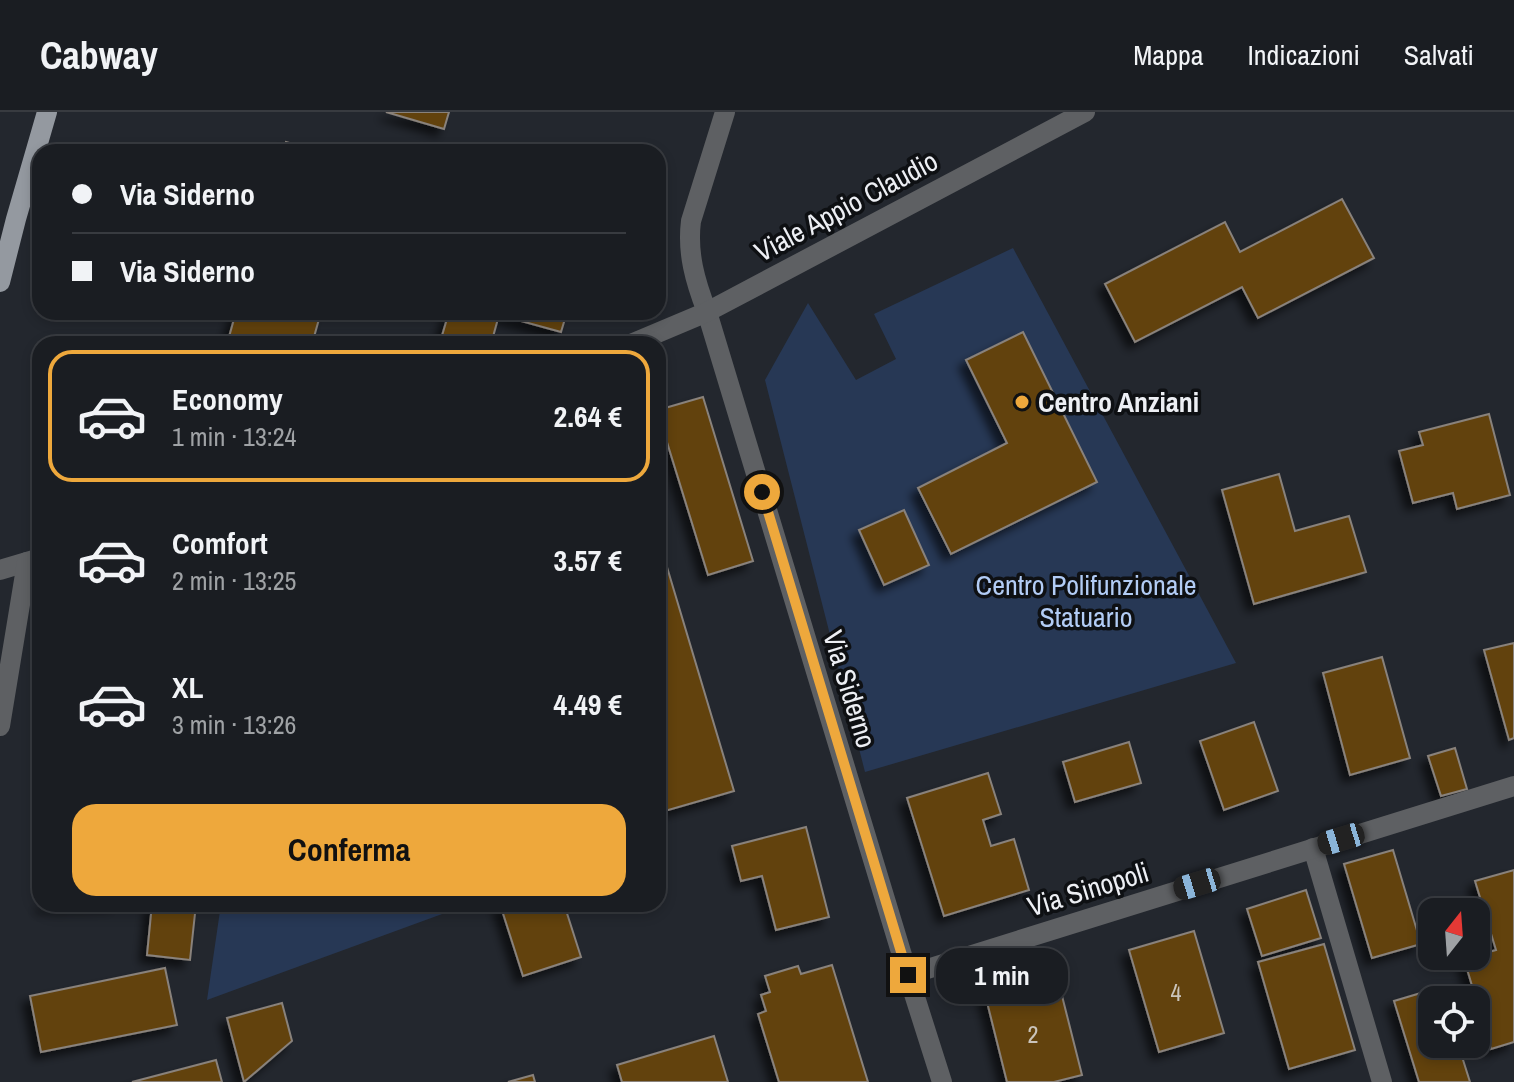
<!DOCTYPE html>
<html lang="it">
<head>
<meta charset="utf-8">
<style>
  :root { --surface:#1a1d22; --page:#23262a; --text:#f1f3f6; --muted:#9fa2a5; --line:#383b40; --accent:#eea83c }
  body { margin:0; font-family:"Archivo Narrow",sans-serif; background:var(--page); color:var(--text); height:100vh; display:flex; flex-direction:column; font-size:30px; white-space:nowrap }
  * { box-sizing:border-box; margin:0 }
  p { font-size:26px; color:var(--muted) }
  .icon { flex:none; width:44px; height:44px; fill:none; stroke:currentColor; stroke-width:2; stroke-linecap:round; stroke-linejoin:round }
  .map { position:relative; flex:1; overflow:hidden }
  .side { position:absolute; left:32px; top:224px; width:634px; height:576px; display:flex; flex-direction:column; background:var(--surface); border-radius:24px; box-shadow:0 4px 12px #0003,0 0 0 2px var(--line) }
  .side>* { flex:none }
  .hud { position:absolute; left:32px; top:32px; width:634px; height:176px; border-radius:24px; box-shadow:0 4px 12px #0003,0 0 0 2px var(--line); display:grid; align-content:center; height:176px; padding:0 40px; background:var(--surface) }
  .needle { width:52px; rotate:17deg }
  .buttons { position:absolute; left:1418px; top:786px; display:grid; gap:16px }
  .buttons a { display:grid; place-items:center; width:72px; height:72px; border-radius:16px; background:var(--surface); box-shadow:0 4px 12px #0003,0 0 0 2px var(--line); font-size:40px }
  .end { position:absolute; width:36px; height:36px; margin:-18px; border:10px solid #eea83c; background:#111; box-shadow:0 0 0 4px #111 }
  .from { border-radius:50% }
  .bubble { position:absolute; height:56px; border-radius:24px; background:var(--surface); box-shadow:0 4px 12px #0003,0 0 0 2px var(--line); font-size:26px; font-weight:800; line-height:56px; text-align:center }
  .car { position:absolute; width:24px; height:48px; margin:-24px -12px; border-radius:10px; box-shadow:0 0 6px 2px #0007; background:linear-gradient(#222 24%,#8ab4d8 0 40%,#222 0 76%,#8ab4d8 0 86%,#222 0) }
  .hud b { display:flex; align-items:center; gap:28px; height:76px; font-size:30px }
  .hud b+b { border-top:2px solid var(--line) }
  .hud i { width:20px; height:20px; background:var(--text) }
  ul { padding:14px 0 0; list-style:none }
  li { display:flex; align-items:center; gap:24px; height:132px; margin:0 16px 12px; padding:0 24px; border:4px solid transparent; border-radius:24px }
  li div { flex:1 }
  li b { display:block; font-size:30px }
  li em { font-style:normal; font-weight:800 }
  li.selected { border-color:var(--accent) }
  li>.icon { width:72px; height:72px; stroke-width:1.5 }
  .button { display:flex; gap:16px; margin-top:auto; padding:16px 40px }
  .button a { flex:1; height:92px; border-radius:24px; background:var(--accent); color:#111; font-size:32px; font-weight:800; line-height:92px; text-align:center }
  header { display:flex; align-items:center; gap:48px; box-sizing:border-box; height:112px; padding:0 40px; background:var(--surface); border-bottom:2px solid var(--line) }
  header strong { font-size:38px }
  nav { display:flex; gap:44px; margin-inline-start:auto; font-size:28px }
  .map>svg:first-child { display:block }
</style>
</head>
<body>
<header>
<strong>Cabway</strong>
<nav><a>Mappa</a><a>Indicazioni</a><a>Salvati</a></nav>
</header>
<div class="map">
<svg width="1514" height="970" viewBox="0 0 1514 970">
  <defs>
    <filter id="shadow"><feDropShadow dx="-7" dy="7" stdDeviation="4" flood-color="#0009"/></filter>
  </defs>
  <rect width="100%" height="100%" fill="#23272e"/>
  <g fill="#273855" fill-rule="evenodd">
    <path d="M 1013,136 L 1236,551 L 865,660 L 765,268 L 808,191 L 856,268 L 896,247 L 874,202 ZM 1007,331 L 1097,370 L 951,442 L 918,375 Z"/>
    <path d="M 221,792 L 464,792 L 464,794 L 207,888 Z"/>
  </g>
  <g fill="#62420f" stroke="#89827b" stroke-width="2" filter="url(#shadow)">
    <path d="M 386,0 L 449,0 L 444,17 Z"/>
    <path d="M 286,30 L 321,40 L 283,40 Z"/>
    <path d="M 1342,87 L 1374,146 L 1258,206 L 1242,175 L 1135,230 L 1105,172 L 1225,110 L 1240,140 Z"/>
    <path d="M 236,200 L 321,200 L 312,232 L 227,232 Z"/>
    <path d="M 449,200 L 567,200 L 561,220 L 499,203 L 491,232 L 457,232 L 441,227 Z"/>
    <path d="M 1023,220 L 1097,370 L 951,442 L 918,376 L 1007,331 L 966,248 Z"/>
    <path d="M 703,285 L 753,449 L 708,463 L 658,301 L 658,298 Z"/>
    <path d="M 1489,302 L 1510,383 L 1457,397 L 1453,381 L 1413,391 L 1399,339 L 1423,333 L 1419,320 Z"/>
    <path d="M 1279,362 L 1295,419 L 1349,404 L 1366,460 L 1254,492 L 1222,378 Z"/>
    <path d="M 904,398 L 929,453 L 884,473 L 859,418 Z"/>
    <path d="M 658,425 L 734,679 L 658,701 Z"/>
    <path d="M 1514,531 L 1514,626 L 1509,628 L 1484,538 Z"/>
    <path d="M 1382,545 L 1410,646 L 1350,663 L 1323,561 Z"/>
    <path d="M 1254,610 L 1278,679 L 1224,698 L 1200,629 Z"/>
    <path d="M 1129,630 L 1141,671 L 1075,690 L 1063,650 Z"/>
    <path d="M 1455,636 L 1467,677 L 1441,684 L 1428,644 Z"/>
    <path d="M 988,661 L 1001,702 L 983,708 L 991,734 L 1014,727 L 1029,778 L 944,804 L 907,686 Z"/>
    <path d="M 806,715 L 829,805 L 776,818 L 762,764 L 741,769 L 732,734 Z"/>
    <path d="M 1393,738 L 1421,832 L 1372,846 L 1344,752 Z"/>
    <path d="M 1514,758 L 1514,930 L 1491,937 L 1464,847 L 1496,838 L 1475,769 Z"/>
    <path d="M 1306,778 L 1321,826 L 1262,844 L 1247,797 Z"/>
    <path d="M 42,792 L 118,792 L 42,794 Z"/>
    <path d="M 152,792 L 196,792 L 190,848 L 147,843 Z"/>
    <path d="M 500,792 L 564,792 L 581,845 L 523,864 Z"/>
    <path d="M 1194,819 L 1224,921 L 1159,940 L 1129,838 Z"/>
    <path d="M 1324,832 L 1355,938 L 1289,957 L 1258,850 Z"/>
    <path d="M 832,853 L 868,970 L 779,970 L 758,902 L 766,899 L 761,883 L 770,880 L 765,864 L 798,854 L 801,862 Z"/>
    <path d="M 165,856 L 177,913 L 41,940 L 30,884 Z"/>
    <path d="M 1057,864 L 1082,963 L 1054,970 L 1007,970 L 985,882 Z"/>
    <path d="M 1441,875 L 1445,888 L 1432,888 L 1432,932 L 1458,932 L 1470,970 L 1419,970 L 1394,889 Z"/>
    <path d="M 282,891 L 292,929 L 244,970 L 227,906 Z"/>
    <path d="M 714,924 L 728,970 L 622,970 L 617,953 Z"/>
    <path d="M 216,948 L 222,970 L 132,970 Z"/>
    <path d="M 533,963 L 535,970 L 508,970 Z"/>
  </g>
  <g fill="none" stroke-linecap="round" stroke-linejoin="round">
    <g stroke="#5e6063" stroke-width="20">
      <path d="M 725,0 L 691,109 C 687,141 695,169 707,200 L 908,863 L 942,970"/>
      <path d="M 631,232 L 707,200 L 1085,0"/>
      <path d="M 0,458 L 40,446"/>
      <path d="M 0,614 L 27,450"/>
      <path d="M 1313,736 L 1382,970"/>
      <path d="M 908,863 L 1514,674"/>
    </g>
    <path stroke="#9499a0" stroke-width="20" d="M 0,170 L 16,107 L 47,0"/>
  </g>
  <g fill="none" stroke-linecap="round" stroke-linejoin="round">
    <path stroke="#eea83c" stroke-width="10" d="M 762,380 L 908,863"/>
  </g>
  <circle fill="#eea83c" stroke="#0e1013" stroke-width="3" cx="1022" cy="290" r="8"/>
  <g text-anchor="middle" dominant-baseline="central" stroke-width="7" stroke-linejoin="round" paint-order="stroke">
    <g font-size="24" fill="#cac4bb">
      <text x="1176" y="880">4</text>
      <text x="1033" y="922">2</text>
    </g>
    <g font-size="28" fill="#edeff4" stroke="#0e1013">
      <text transform="translate(846 94) rotate(-28)">Viale Appio Claudio</text>
      <text transform="translate(850 577) rotate(73)">Via Siderno</text>
      <text transform="translate(1088 777) rotate(-17)">Via Sinopoli</text>
    </g>
    <g font-size="28" font-weight="bold" fill="#edeff4" stroke="#0e1013" text-anchor="start">
      <text x="1038" y="290">Centro Anziani</text>
    </g>
    <g font-size="28" fill="#b2ccf5" stroke="#0e1013">
      <text x="1086" y="473">Centro Polifunzionale<tspan x="1086" dy="32">Statuario</tspan></text>
    </g>
  </g>
</svg>
<div class="buttons">
<a><svg class="needle" viewBox="-14 -14 28 28"><path d="M0-13l5 13h-10z" fill="#e53935"/><path d="M0 13l5-13h-10z" fill="#9fa2a5"/></svg></a>
<a><svg class="icon" aria-label="locate" viewBox="0 0 24 24"><circle cx="12" cy="12" r="6"/><path d="M12 2v4M12 18v4M2 12h4M18 12h4"/></svg></a>
</div>
<i class="end from" style="left:762px;top:380px"></i>
<i class="end" style="left:908px;top:863px"></i>
<div class="bubble" style="left:936px;top:836px;width:132px">1 min</div>
<i class="car" style="left:1341px;top:727px;rotate:253deg"></i>
<i class="car" style="left:1197px;top:772px;rotate:253deg"></i>
<div class="hud">
<b><i class="from"></i>Via Siderno</b>
<b><i></i>Via Siderno</b>
</div>
<section class="side">
<ul>
<li class="selected"><svg class="icon" aria-label="car" viewBox="0 0 24 24"><path d="M5 17H2v-5l4-1 3-4h7l3 4 3 1v5h-3M9 17h6M6 11h13"/><circle cx="7" cy="17" r="2"/><circle cx="17" cy="17" r="2"/></svg><div><b>Economy</b><p>1 min · 13:24</p></div><em>2.64 €</em></li>
<li><svg class="icon" aria-label="car" viewBox="0 0 24 24"><path d="M5 17H2v-5l4-1 3-4h7l3 4 3 1v5h-3M9 17h6M6 11h13"/><circle cx="7" cy="17" r="2"/><circle cx="17" cy="17" r="2"/></svg><div><b>Comfort</b><p>2 min · 13:25</p></div><em>3.57 €</em></li>
<li><svg class="icon" aria-label="car" viewBox="0 0 24 24"><path d="M5 17H2v-5l4-1 3-4h7l3 4 3 1v5h-3M9 17h6M6 11h13"/><circle cx="7" cy="17" r="2"/><circle cx="17" cy="17" r="2"/></svg><div><b>XL</b><p>3 min · 13:26</p></div><em>4.49 €</em></li>
</ul>
<div class="button"><a>Conferma</a></div>
</section>
</div>
</body>
</html>
